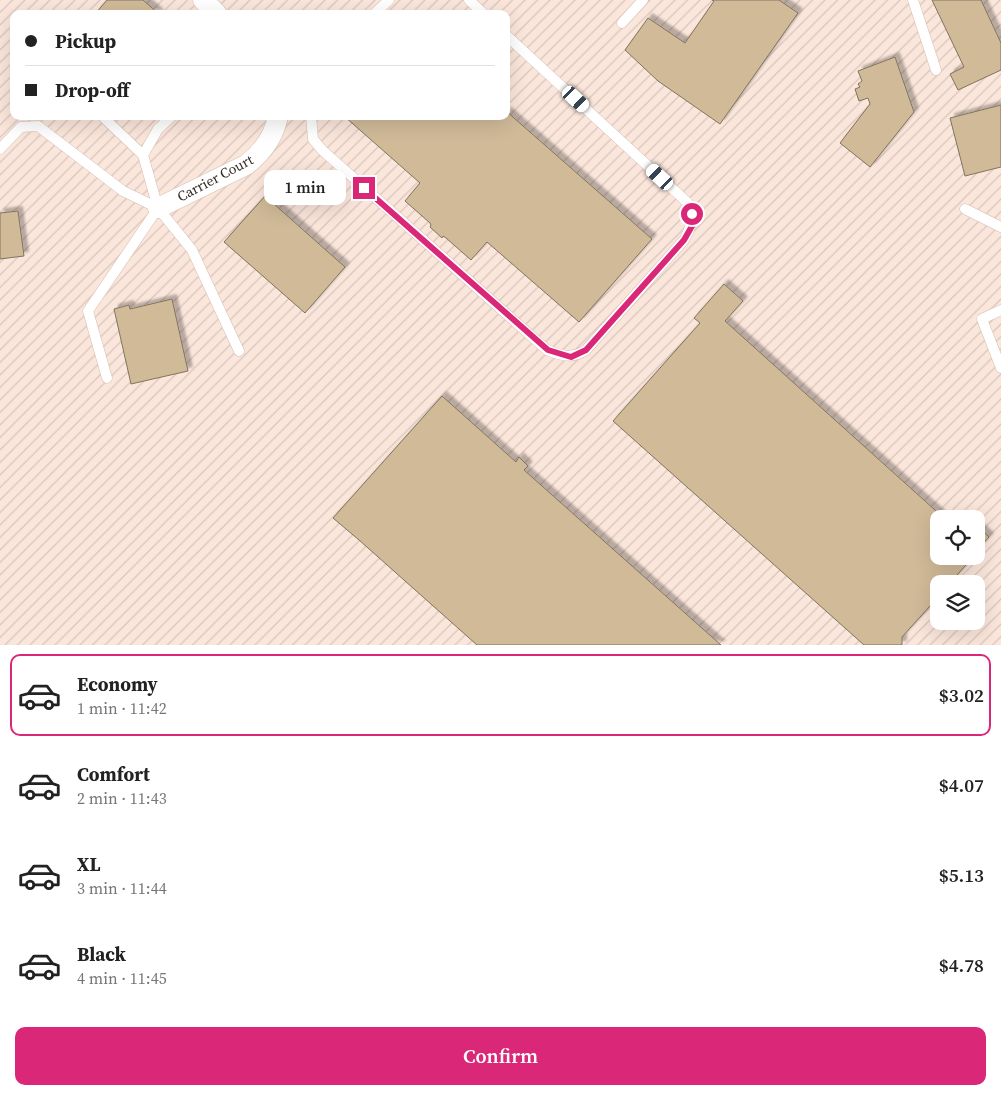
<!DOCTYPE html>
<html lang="en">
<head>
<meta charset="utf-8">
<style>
  :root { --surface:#fff; --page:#f2f2f2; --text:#222; --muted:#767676; --line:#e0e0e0; --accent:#db2777 }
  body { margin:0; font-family:"Source Serif 4",serif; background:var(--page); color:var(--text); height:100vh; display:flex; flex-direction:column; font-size:19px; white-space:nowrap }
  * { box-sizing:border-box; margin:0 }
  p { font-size:16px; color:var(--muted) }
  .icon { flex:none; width:28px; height:28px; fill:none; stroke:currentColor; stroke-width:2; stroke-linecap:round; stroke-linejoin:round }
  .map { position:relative; height:645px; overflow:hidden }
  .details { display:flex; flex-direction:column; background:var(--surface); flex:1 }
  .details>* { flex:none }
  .banner { position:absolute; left:10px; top:10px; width:500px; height:110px; border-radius:10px; box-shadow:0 5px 20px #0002; display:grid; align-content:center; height:110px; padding:0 15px; background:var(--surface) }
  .buttons { position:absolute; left:930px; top:510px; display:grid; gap:10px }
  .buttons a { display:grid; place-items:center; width:55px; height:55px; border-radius:10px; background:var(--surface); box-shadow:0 5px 20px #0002; font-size:25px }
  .end { position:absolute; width:22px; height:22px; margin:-11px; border:6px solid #db2777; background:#fff; box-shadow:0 0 0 2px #fff }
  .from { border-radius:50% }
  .bubble { position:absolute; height:35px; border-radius:10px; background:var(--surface); box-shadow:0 5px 20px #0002; font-size:16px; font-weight:600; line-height:35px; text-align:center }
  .car { position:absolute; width:15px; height:30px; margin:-15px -8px; border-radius:6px; box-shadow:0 0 4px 1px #0007; background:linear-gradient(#fff 24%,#345 0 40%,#fff 0 76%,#345 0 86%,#fff 0) }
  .banner b { display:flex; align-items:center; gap:18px; height:48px; font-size:19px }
  .banner b+b { border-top:1px solid var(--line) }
  .banner i { width:12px; height:12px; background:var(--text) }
  ul { padding:9px 0 0; list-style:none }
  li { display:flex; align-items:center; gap:15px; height:82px; margin:0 10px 8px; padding:0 5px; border:2px solid transparent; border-radius:10px }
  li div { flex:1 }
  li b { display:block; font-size:19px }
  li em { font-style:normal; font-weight:600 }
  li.on { border-color:var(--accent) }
  li>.icon { width:45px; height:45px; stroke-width:1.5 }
  .action { display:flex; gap:10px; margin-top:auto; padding:10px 15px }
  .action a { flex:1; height:58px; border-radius:10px; background:var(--accent); color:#fff; font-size:20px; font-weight:600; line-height:58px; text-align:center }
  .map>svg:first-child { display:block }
</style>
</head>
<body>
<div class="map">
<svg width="1001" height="645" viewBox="0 0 1001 645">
  <defs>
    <pattern id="industrial-furrows" width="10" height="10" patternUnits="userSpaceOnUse" patternTransform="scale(1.25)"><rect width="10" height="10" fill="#fbe6db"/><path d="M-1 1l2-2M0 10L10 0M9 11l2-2" fill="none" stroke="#d8c5bc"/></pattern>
    <filter id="shadow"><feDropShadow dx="4.5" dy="-4.5" stdDeviation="1" flood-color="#0004"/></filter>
  </defs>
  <rect width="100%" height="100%" fill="#fff4ee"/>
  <path fill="url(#industrial-furrows)" fill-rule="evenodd" d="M 0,0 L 1001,0 L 1001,645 L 0,645 ZM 14,14 L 506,14 L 506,116 L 14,116 ZM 939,519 L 976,519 L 976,556 L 939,556 ZM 939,584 L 976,584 L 976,621 L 939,621 Z"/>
  <g fill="#d0ba98" stroke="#81735e" filter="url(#shadow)">
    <path d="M 107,0 L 143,0 L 159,14 L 95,14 Z"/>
    <path d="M 712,0 L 779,0 L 798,13 L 720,124 L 658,81 L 625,50 L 648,18 L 685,43 L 714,1 Z"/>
    <path d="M 932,0 L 981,0 L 1001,43 L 1001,70 L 958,90 L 950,74 L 964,67 Z"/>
    <path d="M 895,57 L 914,112 L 870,167 L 840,143 L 870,104 L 868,98 L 859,101 L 855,89 L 860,87 L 858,84 L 862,81 L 858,71 Z"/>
    <path d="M 1001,105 L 1001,167 L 965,176 L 950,118 Z"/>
    <path d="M 506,111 L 652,239 L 579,322 L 487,242 L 471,260 L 446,238 L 443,236 L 442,238 L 430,227 L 431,225 L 430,223 L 405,201 L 420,183 L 344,116 L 506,116 Z"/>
    <path d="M 265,196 L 345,267 L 305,313 L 224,242 Z"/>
    <path d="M 18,211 L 24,256 L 0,259 L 0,213 Z"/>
    <path d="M 724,284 L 743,301 L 725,321 L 945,519 L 939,519 L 939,556 L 974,556 L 949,584 L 939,584 L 939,596 L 902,637 L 902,645 L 864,645 L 613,421 L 700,323 L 694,318 Z"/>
    <path d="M 172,299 L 188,371 L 131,384 L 114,309 L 129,305 L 130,309 Z"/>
    <path d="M 442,396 L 516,462 L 519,457 L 528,466 L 524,470 L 721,645 L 477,645 L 359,540 L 333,518 Z"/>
    <path d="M 977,526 L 989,537 L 980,547 L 976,543 Z"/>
  </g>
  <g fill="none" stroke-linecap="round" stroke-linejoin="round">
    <g stroke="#d8beb0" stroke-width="11">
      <g id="service">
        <path d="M 469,0 L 484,14"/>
        <path d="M 913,0 L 936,70"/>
        <path d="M 374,14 L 389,0"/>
        <path d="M 622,23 L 643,0"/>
        <path d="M 102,116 L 143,155 L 158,208 L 192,250 L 239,351"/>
        <path d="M 311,116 L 313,139 L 322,150 L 547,350 C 562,356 572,359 586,350 L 684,240 C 692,226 694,218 688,203 L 506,35"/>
        <path d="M 0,149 L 21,127 L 38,126 L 123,191 L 158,208"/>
        <path d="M 143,155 L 158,129 L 172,116"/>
        <path d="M 965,209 L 1001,227"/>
        <path d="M 1001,310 L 982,319 L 1001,368"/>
        <path d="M 107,378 L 88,311 L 158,208"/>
      </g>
    </g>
    <g stroke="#d8beb0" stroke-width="21">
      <g id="minor">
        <path d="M 203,0 L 217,14"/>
        <path d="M 158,208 L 246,165 C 263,152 274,137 278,116"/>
      </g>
    </g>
    <use href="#service" stroke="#fff" stroke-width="10"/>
    <use href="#minor" stroke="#fff" stroke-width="20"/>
  </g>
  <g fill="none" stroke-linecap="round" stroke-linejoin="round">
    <path stroke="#db2777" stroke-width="6" d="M 364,188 L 548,350 L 571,357 L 586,350 L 684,240 L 692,226 L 692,214"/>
  </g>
  <g text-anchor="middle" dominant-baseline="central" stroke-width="4.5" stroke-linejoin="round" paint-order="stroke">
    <g font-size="14" fill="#352b25" stroke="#fff">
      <text transform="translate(215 178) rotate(-28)">Carrier Court</text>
    </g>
  </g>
</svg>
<div class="buttons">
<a><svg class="icon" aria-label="locate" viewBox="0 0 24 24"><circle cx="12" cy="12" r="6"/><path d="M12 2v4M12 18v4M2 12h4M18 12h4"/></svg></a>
<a><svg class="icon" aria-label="layers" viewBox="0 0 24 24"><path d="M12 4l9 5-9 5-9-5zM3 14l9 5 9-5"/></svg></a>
</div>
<i class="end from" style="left:692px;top:214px"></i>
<i class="end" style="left:364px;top:188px"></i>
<div class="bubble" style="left:264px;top:170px;width:82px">1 min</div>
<i class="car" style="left:576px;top:99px;rotate:133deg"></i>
<i class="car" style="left:660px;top:177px;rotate:313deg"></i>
<div class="banner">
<b><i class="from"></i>Pickup</b>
<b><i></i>Drop-off</b>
</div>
</div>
<section class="details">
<ul>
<li class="on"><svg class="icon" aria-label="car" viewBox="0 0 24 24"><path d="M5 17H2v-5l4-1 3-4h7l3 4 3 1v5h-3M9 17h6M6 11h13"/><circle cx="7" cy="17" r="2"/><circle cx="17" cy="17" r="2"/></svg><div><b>Economy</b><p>1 min · 11:42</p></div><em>$3.02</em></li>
<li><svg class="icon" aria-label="car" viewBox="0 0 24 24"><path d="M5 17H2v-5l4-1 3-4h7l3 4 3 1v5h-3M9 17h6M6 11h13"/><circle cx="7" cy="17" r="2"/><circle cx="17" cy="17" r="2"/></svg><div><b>Comfort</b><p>2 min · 11:43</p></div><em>$4.07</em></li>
<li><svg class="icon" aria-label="car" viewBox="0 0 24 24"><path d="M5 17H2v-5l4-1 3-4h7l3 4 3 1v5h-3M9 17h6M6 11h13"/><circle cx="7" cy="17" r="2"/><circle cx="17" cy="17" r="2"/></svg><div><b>XL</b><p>3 min · 11:44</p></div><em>$5.13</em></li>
<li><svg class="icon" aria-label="car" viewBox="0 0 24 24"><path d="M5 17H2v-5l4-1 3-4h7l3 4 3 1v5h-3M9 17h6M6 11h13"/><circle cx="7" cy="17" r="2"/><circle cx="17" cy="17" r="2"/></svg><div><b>Black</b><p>4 min · 11:45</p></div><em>$4.78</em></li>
</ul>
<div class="action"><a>Confirm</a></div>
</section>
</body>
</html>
